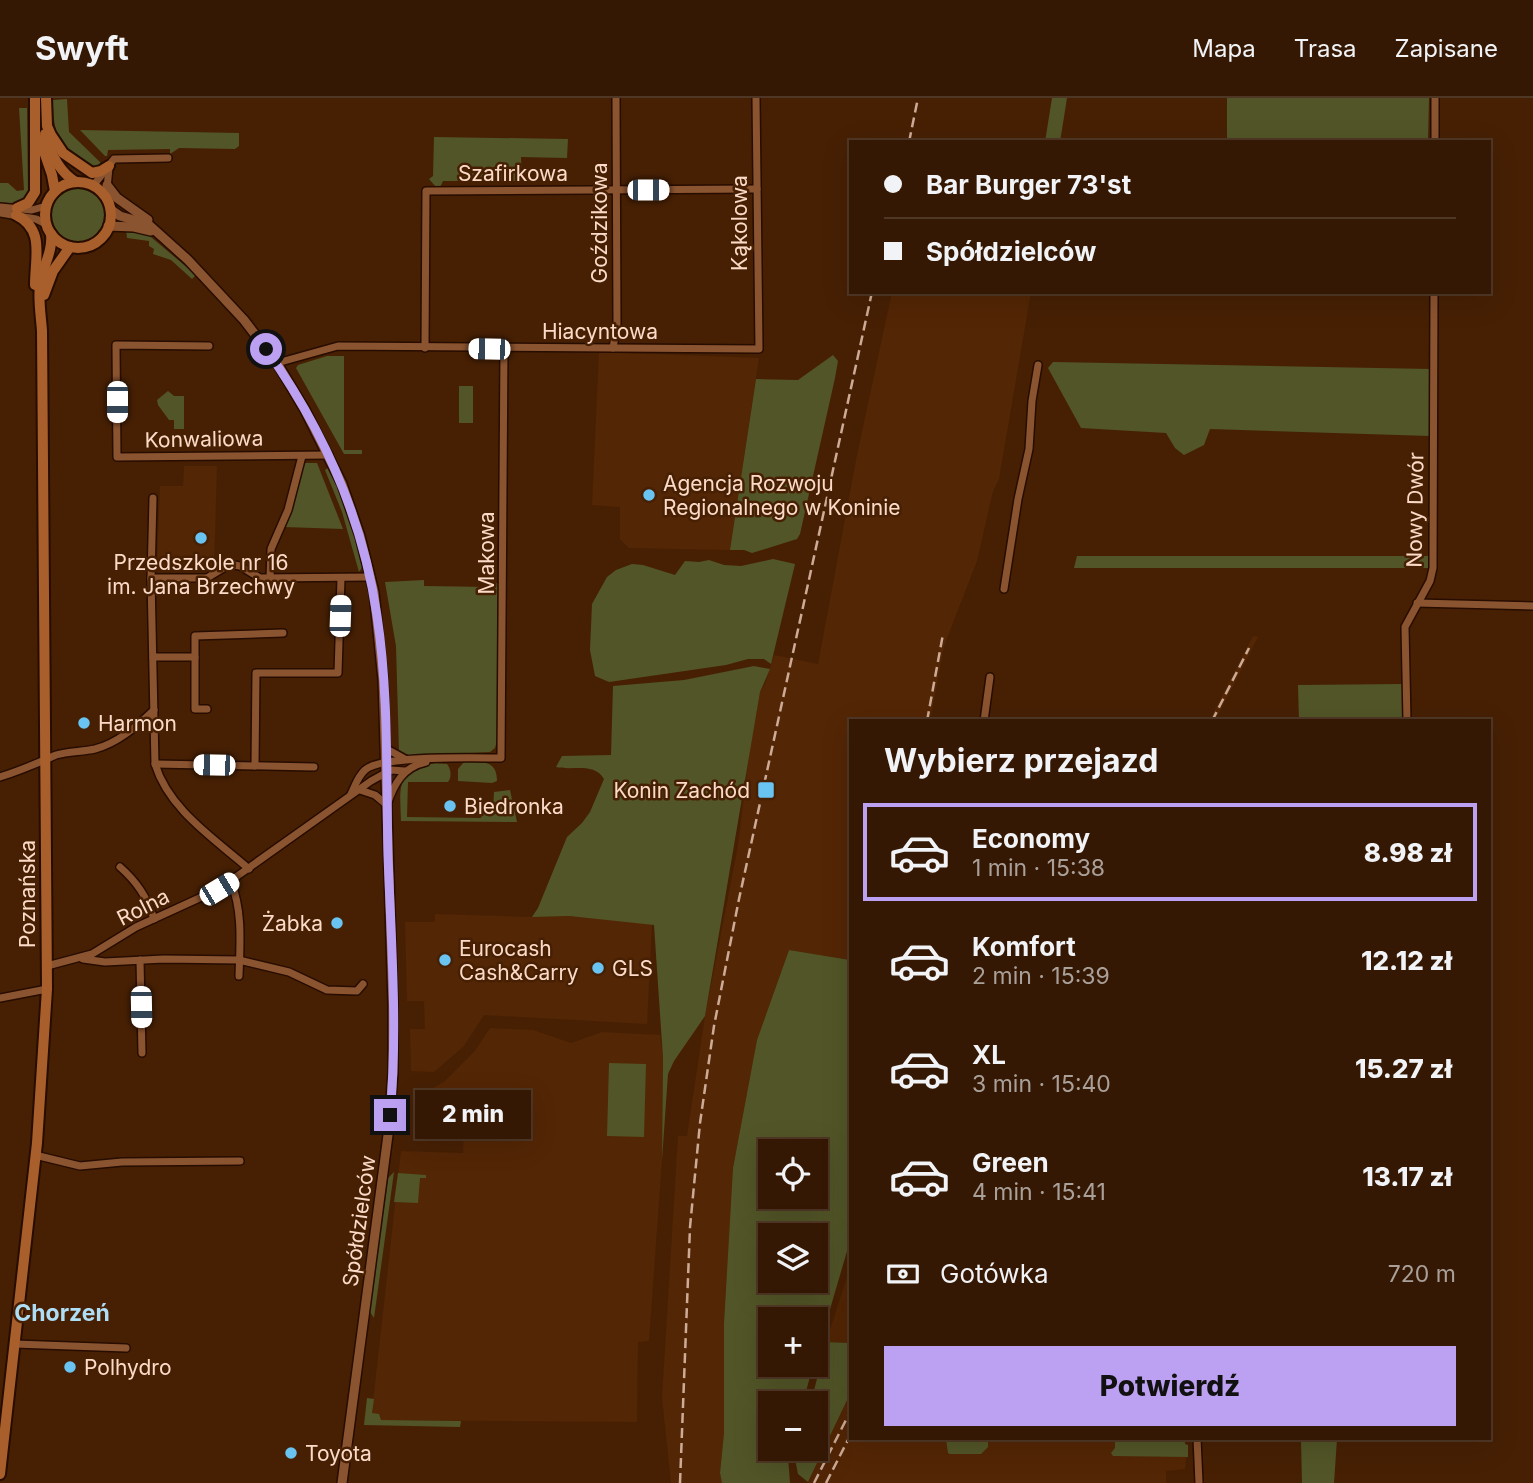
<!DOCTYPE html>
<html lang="pl">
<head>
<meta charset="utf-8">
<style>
  :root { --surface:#351803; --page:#3d210d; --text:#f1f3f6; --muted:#aaa09a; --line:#4f3725; --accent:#bca0f2 }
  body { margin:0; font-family:Inter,sans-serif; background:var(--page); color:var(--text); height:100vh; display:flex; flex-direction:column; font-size:26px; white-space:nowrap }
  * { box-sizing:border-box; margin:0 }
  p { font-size:23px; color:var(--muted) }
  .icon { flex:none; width:38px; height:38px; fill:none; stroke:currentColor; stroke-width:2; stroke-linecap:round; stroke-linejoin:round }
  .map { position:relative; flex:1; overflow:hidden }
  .panel { position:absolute; left:849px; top:621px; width:642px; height:721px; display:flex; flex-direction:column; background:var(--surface); border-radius:0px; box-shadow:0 7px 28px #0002,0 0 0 2px var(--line) }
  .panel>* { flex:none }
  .banner { position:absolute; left:849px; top:42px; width:642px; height:154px; border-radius:0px; box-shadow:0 7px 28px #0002,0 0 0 2px var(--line); display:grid; align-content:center; height:154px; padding:0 35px; background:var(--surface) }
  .fabs { position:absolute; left:758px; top:1041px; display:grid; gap:14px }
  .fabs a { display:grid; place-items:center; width:70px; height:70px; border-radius:0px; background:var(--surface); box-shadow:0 7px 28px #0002,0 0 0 2px var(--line); font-size:35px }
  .end { position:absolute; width:32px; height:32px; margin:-16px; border:9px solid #bca0f2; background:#111; box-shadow:0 0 0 4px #111 }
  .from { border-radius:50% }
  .bubble { position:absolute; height:49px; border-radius:0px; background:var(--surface); box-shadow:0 7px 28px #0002,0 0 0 2px var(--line); font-size:23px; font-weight:800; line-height:49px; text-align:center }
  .car { position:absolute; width:21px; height:42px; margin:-21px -10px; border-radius:9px; box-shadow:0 0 5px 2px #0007; background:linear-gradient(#fff 24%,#345 0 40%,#fff 0 76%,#345 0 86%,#fff 0) }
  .banner b { display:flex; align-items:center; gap:24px; height:66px; font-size:26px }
  .banner b+b { border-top:2px solid var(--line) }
  .banner i { width:18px; height:18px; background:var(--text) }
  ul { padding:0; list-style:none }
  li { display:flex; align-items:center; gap:21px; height:98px; margin:0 14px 10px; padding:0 21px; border:4px solid transparent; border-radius:0px }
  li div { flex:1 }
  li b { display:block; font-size:26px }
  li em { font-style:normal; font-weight:800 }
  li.current { border-color:var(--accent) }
  li>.icon { width:63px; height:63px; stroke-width:1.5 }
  h2 { padding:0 35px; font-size:32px; line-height:84px }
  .pay { display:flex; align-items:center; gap:18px; height:77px; padding:0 35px; font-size:26px }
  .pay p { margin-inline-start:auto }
  .primary-button { display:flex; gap:14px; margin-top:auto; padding:14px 35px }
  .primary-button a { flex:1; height:80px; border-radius:0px; background:var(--accent); color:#111; font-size:28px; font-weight:800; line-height:80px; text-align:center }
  header { display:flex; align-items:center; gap:42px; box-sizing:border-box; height:98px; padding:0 35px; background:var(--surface); border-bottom:2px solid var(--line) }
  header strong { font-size:33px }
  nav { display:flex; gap:38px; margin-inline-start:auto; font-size:24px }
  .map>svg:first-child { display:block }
</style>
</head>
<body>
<header>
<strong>Swyft</strong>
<nav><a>Mapa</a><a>Trasa</a><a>Zapisane</a></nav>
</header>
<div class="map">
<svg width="1533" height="1385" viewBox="0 0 1533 1385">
  <rect width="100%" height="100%" fill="#472004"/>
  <g fill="#532605">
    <path d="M 892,194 L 1031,194 L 999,381 L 993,393 L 977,463 L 944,548 L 930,623 L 850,623 L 850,862 L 789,852 L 757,942 L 733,1070 L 724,1225 L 724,1335 L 720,1375 L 722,1385 L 671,1385 L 662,1300 L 678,1038 L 687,1038 L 705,918 L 738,748 L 750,649 L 760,594 L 765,586 L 774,557 L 818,566 L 857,357 Z"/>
    <path d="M 599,254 L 759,260 L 730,452 L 629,450 L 620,441 L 620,409 L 592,407 Z"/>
    <path d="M 184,368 L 217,368 L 214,469 L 159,468 L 157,464 L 160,388 L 183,388 Z"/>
    <path d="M 1253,538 L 1258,539 L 1215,623 L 1209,623 Z"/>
    <path d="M 435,816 L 532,819 L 569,818 L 652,826 L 647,926 L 484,917 L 464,948 L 434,974 L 411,973 L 410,931 L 425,931 L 424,903 L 407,903 L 405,824 L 433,824 L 435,823 Z"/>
    <path d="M 490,930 L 533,932 L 571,945 L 602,934 L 660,937 L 663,960 L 662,1062 L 649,1243 L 638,1244 L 637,1324 L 371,1322 L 401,1053 L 463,1055 L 464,1026 L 415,1023 L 415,1001 L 445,983 L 475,953 Z"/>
    <path d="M 850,1170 L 850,1245 L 826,1244 Z"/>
    <path d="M 850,1296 L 850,1340 L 1185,1340 L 1185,1346 L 1188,1347 L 1188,1359 L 1186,1360 L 1185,1371 L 1166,1373 L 1166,1385 L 808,1385 Z"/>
  </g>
  <g fill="#525527" fill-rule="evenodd">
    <path d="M 1052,0 L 1067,0 L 1060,44 L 1045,44 Z"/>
    <path d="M 1227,0 L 1429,0 L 1428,44 L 1227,44 Z"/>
    <path d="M 67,1 L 69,34 L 100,64 L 101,68 L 97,71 C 63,47 53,46 53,2 Z"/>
    <path d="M 19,10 L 27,10 L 28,97 L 13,106 L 0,105 L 0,85 L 8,85 L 17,93 L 24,92 Z"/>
    <path d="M 80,32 L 239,35 L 239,48 L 235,51 L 179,50 L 170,56 L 170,51 L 108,52 L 107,58 L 105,58 Z"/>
    <path d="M 434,39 L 568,41 L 567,60 L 521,59 L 522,83 L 443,83 L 440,89 L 436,89 L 429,81 L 433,78 Z"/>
    <circle cx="78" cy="117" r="26"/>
    <path d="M 126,131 L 145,134 L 196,177 L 192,181 L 171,162 L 153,156 L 154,151 L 149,148 L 149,143 L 127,140 Z"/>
    <path d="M 833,257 L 838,263 L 835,280 L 800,436 L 797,441 L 752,455 L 744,452 L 730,452 L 756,281 L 798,282 Z"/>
    <path d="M 327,258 L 344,258 L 344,352 L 362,352 L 362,356 L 344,356 L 296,270 L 298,267 Z"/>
    <path d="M 1053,264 L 1431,271 L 1430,338 L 1210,331 L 1204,347 L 1184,357 L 1175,350 L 1166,335 L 1081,330 L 1048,270 Z"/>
    <rect x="459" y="288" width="14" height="37"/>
    <path d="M 168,293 L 174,298 L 184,298 L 184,331 L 174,331 L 174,322 L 169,322 L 158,307 L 157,302 Z"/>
    <path d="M 303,365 L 317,365 L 343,431 L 284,429 Z"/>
    <path d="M 329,369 C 344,401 354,434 363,468 L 359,474 L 342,414 L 325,372 Z"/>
    <path d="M 1077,458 L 1430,458 L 1430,470 L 1074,470 Z"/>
    <path d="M 773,461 L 795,466 L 771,566 L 764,561 L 748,561 L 726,567 L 609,584 L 595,578 L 590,552 L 592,506 L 607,479 L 616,472 L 632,466 L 643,467 L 675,477 L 685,463 L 699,464 L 709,462 L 724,467 L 741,468 Z"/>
    <path d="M 424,482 L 424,488 L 490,489 L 491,482 L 498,486 L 497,643 L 495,650 L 490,654 L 410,658 L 399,654 L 396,548 L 385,484 Z"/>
    <path d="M 754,568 L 770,571 L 760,594 L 705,918 L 674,963 L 668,976 L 662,1062 L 663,960 L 654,827 L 569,818 L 532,819 L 538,810 L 567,739 L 582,725 L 590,714 L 604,681 C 594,664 573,673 556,669 L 562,658 L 611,657 L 613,588 L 684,582 Z"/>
    <path d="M 1402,586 L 1404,623 L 1299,623 L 1298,587 Z"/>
    <path d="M 464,664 C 481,664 497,661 497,683 L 492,685 L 458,683 L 458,671 Z"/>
    <path d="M 435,665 L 447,666 C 451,671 452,679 448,684 L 408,684 L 407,719 L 481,720 L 482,714 L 493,714 L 494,694 L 510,692 L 517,724 L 401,723 C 400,689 395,673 435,665 Z"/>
    <path d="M 789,852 L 850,862 L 850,1143 L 816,1259 L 816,1222 L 770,1222 L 770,1267 L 813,1267 L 803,1305 L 770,1306 L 770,1351 L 790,1351 L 788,1359 L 790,1385 L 722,1385 L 720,1375 L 724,1335 L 724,1225 L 733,1070 L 757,942 ZM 770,1054 L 816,1054 L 816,1099 L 770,1099 ZM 770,1138 L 816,1138 L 816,1183 L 770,1183 Z"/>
    <path d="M 609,965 L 646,966 L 644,1039 L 607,1038 Z"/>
    <path d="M 394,1074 L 374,1220 L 370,1214 L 388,1080 Z"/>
    <path d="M 398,1075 L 426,1077 L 426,1080 L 420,1080 L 418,1105 L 394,1104 Z"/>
    <path d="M 826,1244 L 850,1245 L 850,1296 L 808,1384 L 798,1376 L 795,1361 L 799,1351 L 816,1351 L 816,1306 L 811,1305 Z"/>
    <path d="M 367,1300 L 374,1301 L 372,1315 L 379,1316 L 381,1322 L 461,1323 L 460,1329 L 364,1327 Z"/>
    <path d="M 946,1341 L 988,1341 L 988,1349 L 981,1356 L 950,1356 L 948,1355 Z"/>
    <path d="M 1115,1341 L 1185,1341 L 1185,1346 L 1188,1347 L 1188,1359 L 1113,1358 L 1111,1355 L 1115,1350 Z"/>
    <path d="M 1301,1341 L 1337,1341 L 1334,1385 L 1302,1385 Z"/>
  </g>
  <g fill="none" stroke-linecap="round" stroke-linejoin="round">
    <g stroke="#270c00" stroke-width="10">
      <g id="minor">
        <path d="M 1435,44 L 1435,0"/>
        <path d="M 93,88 L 114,61 L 168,60"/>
        <path d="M 106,100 L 109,70"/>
        <path d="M 0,109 L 32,112 L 46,108"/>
        <path d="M 0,115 L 36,121 L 46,126"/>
        <path d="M 209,248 L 116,247 L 117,359 L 329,357"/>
        <path d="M 425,250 L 426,93 L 757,91"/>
        <path d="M 613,250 L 617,226 L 616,0"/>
        <path d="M 277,265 L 338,248 L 759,251 L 756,0"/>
        <path d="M 153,400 L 151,480 L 155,666 C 169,712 215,741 249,771"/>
        <path d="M 151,480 L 207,480 L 225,469 L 234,467 L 240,468 L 260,480 L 371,479"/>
        <path d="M 270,480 L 271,451 L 288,412 L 302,358"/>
        <path d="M 1004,491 L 1018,401 L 1029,351 L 1032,303 L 1038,267"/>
        <path d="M 1417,505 L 1533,508"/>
        <path d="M 153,559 L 195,559 L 195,538 L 283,535"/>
        <path d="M 195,559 L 195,611 L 207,611"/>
        <path d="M 984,623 L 990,579"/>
        <path d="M 1407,623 L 1405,529 L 1430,483 L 1433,470 L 1434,194"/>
        <path d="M 385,650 L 405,661"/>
        <path d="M 155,666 L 314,669"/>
        <path d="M 255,668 L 256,575 L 338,575 L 341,480"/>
        <path d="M 0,679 C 19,673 38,665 56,657 C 68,653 82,654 95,651 C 118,645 137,628 154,612"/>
        <path d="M 360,692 L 375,697 L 387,707 C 394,686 403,669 426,664"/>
        <path d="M 351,696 C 355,688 358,678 365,672 C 381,657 475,660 501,660 L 504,251"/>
        <path d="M 120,769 C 137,784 147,799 154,821"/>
        <path d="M 231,784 C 243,814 240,846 239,878"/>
        <path d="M 83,861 L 105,864 L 164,861 L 239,862 L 289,874 L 327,892 L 357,893 L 363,886"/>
        <path d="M 140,862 L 142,955"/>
        <path d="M 47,868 L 92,856 L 136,829 L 219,791 L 371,683 L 391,672 L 405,673"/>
        <path d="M 0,900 L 47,891"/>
        <path d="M 35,1057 L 80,1068 L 122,1064 L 240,1063"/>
        <path d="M 15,1246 L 126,1250"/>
        <path d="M 1197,1340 L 1199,1385"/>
      </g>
    </g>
    <g stroke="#270c00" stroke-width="12">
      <g id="tertiary">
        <path d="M 107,87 L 117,100 L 148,122"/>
        <path d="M 110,111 L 120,118 L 148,126 L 188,162 L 244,222 L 277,265 L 305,312 L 342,386 L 360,438 L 374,494 L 383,582 L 393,907 L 393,975 L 388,1037 L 342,1385"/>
        <path d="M 108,128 L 134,129 L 151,133"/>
      </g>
    </g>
    <g stroke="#270c00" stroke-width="14">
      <g id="primary">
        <path d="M 46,0 L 47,28 L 51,37 L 63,55 L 92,75 L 101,73 L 109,68"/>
        <path d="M 45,36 C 50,54 59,74 76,84"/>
        <path d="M 40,42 L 52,77 L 55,93"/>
        <circle cx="78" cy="117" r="33"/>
        <path d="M 17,110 L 28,105 L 35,94 L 35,0"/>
        <path d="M 16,117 C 45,131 35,159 35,187"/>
        <path d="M 44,197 L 53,173 L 70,149"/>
        <path d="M 0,1376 L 37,1045 L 47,891 L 42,233 C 41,218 38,202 40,187 C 42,169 53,155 51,136"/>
      </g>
    </g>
    <use href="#minor" stroke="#8b5430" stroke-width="7"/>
    <use href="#tertiary" stroke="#8b5430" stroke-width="9"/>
    <use href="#primary" stroke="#a95f2b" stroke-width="10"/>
    <g stroke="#cdab96" stroke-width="2.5" stroke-dasharray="10 5" stroke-linecap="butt">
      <path d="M 909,44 L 918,0"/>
      <path d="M 927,623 L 943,536"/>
      <path d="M 1212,623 L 1249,550"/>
      <path d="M 680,1385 L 690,1129 L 700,1025 L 714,928 L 739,801 L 872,194"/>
      <path d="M 814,1385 L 850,1314"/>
      <path d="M 826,1385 L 850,1338"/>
    </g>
  </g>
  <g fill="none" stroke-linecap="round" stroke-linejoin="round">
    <path stroke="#bca0f2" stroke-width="9" d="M 266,251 C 323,331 363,421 377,518 C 389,596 386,679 388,757 C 391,843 398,931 390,1017"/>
  </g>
  <g fill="#69c4f1" stroke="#472004" stroke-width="2.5">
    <circle cx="649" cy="397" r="7"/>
    <circle cx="201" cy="440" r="7"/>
    <circle cx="84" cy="625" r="7"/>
    <rect x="757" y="683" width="18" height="18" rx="3.5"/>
    <circle cx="450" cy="708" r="7"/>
    <circle cx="337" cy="825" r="7"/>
    <circle cx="445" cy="862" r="7"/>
    <circle cx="598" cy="870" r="7"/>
    <circle cx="70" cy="1269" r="7"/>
    <circle cx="291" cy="1355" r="7"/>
  </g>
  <g text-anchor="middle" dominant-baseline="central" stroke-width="5" stroke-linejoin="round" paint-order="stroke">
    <g font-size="21" fill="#fbdbc8" stroke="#472004">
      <text x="513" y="75">Szafirkowa</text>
      <text transform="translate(599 125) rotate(-90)">Goździkowa</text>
      <text transform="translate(739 125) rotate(-90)">Kąkolowa</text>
      <text x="600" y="233">Hiacyntowa</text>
      <text transform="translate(204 341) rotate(-1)">Konwaliowa</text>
      <text transform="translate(1415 412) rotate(-89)">Nowy Dwór</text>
      <text transform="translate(486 455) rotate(-90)">Makowa</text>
      <text transform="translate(27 796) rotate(-90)">Poznańska</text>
      <text transform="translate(143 809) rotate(-27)">Rolna</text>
      <text transform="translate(359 1123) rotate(-82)">Spółdzielców</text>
    </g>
    <g font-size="21" fill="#fbdbc8" stroke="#472004" text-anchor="start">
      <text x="663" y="385">Agencja Rozwoju<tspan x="663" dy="24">Regionalnego w Koninie</tspan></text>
      <text x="201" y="464" text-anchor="middle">Przedszkole nr 16<tspan x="201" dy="24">im. Jana Brzechwy</tspan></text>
      <text x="98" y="625">Harmon</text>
      <text x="750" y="692" text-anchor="end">Konin Zachód</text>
      <text x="464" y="708">Biedronka</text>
      <text x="323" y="825" text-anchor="end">Żabka</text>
      <text x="459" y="850">Eurocash<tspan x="459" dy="24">Cash&amp;Carry</tspan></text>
      <text x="612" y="870">GLS</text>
      <text x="84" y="1269">Polhydro</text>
      <text x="305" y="1355">Toyota</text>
    </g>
    <g font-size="23" font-weight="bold" fill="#aeddf6" stroke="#472004">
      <text x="62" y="1215">Chorzeń</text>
    </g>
  </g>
</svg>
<div class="fabs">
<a><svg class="icon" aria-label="locate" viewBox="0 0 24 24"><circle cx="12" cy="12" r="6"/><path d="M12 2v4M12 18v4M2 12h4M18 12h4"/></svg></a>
<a><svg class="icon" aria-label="layers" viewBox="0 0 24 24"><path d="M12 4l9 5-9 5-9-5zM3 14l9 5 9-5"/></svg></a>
<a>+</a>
<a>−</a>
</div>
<i class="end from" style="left:266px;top:251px"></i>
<i class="end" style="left:390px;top:1017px"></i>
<div class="bubble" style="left:415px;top:992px;width:116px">2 min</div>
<i class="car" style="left:648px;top:92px;rotate:90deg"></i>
<i class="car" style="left:489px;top:251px;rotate:271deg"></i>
<i class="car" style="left:117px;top:304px;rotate:180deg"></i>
<i class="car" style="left:340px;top:518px;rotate:2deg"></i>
<i class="car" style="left:214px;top:667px;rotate:271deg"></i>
<i class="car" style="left:219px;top:791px;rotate:59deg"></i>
<i class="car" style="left:141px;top:909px;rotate:179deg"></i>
<div class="banner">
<b><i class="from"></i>Bar Burger 73'st</b>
<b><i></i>Spółdzielców</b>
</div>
<section class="panel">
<h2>Wybierz przejazd</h2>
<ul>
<li class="current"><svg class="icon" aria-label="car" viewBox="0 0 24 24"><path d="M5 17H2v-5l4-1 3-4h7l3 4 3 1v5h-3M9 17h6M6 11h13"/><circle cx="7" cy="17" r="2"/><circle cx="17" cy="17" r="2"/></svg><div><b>Economy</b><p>1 min · 15:38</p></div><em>8.98 zł</em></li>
<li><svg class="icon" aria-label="car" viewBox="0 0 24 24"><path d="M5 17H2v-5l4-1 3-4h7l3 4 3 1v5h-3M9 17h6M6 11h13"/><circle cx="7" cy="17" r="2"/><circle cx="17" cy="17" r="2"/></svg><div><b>Komfort</b><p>2 min · 15:39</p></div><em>12.12 zł</em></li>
<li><svg class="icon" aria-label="car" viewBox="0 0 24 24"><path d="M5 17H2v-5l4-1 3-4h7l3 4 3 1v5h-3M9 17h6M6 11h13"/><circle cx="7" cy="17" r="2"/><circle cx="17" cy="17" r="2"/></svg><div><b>XL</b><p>3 min · 15:40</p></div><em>15.27 zł</em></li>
<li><svg class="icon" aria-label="car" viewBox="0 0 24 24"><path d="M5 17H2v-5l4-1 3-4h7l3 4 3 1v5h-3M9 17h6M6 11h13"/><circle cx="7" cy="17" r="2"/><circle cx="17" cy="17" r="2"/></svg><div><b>Green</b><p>4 min · 15:41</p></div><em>13.17 zł</em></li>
</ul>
<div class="pay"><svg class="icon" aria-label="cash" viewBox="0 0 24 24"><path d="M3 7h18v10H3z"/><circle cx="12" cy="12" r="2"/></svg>Gotówka<p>720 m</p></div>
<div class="primary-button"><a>Potwierdź</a></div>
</section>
</div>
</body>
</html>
